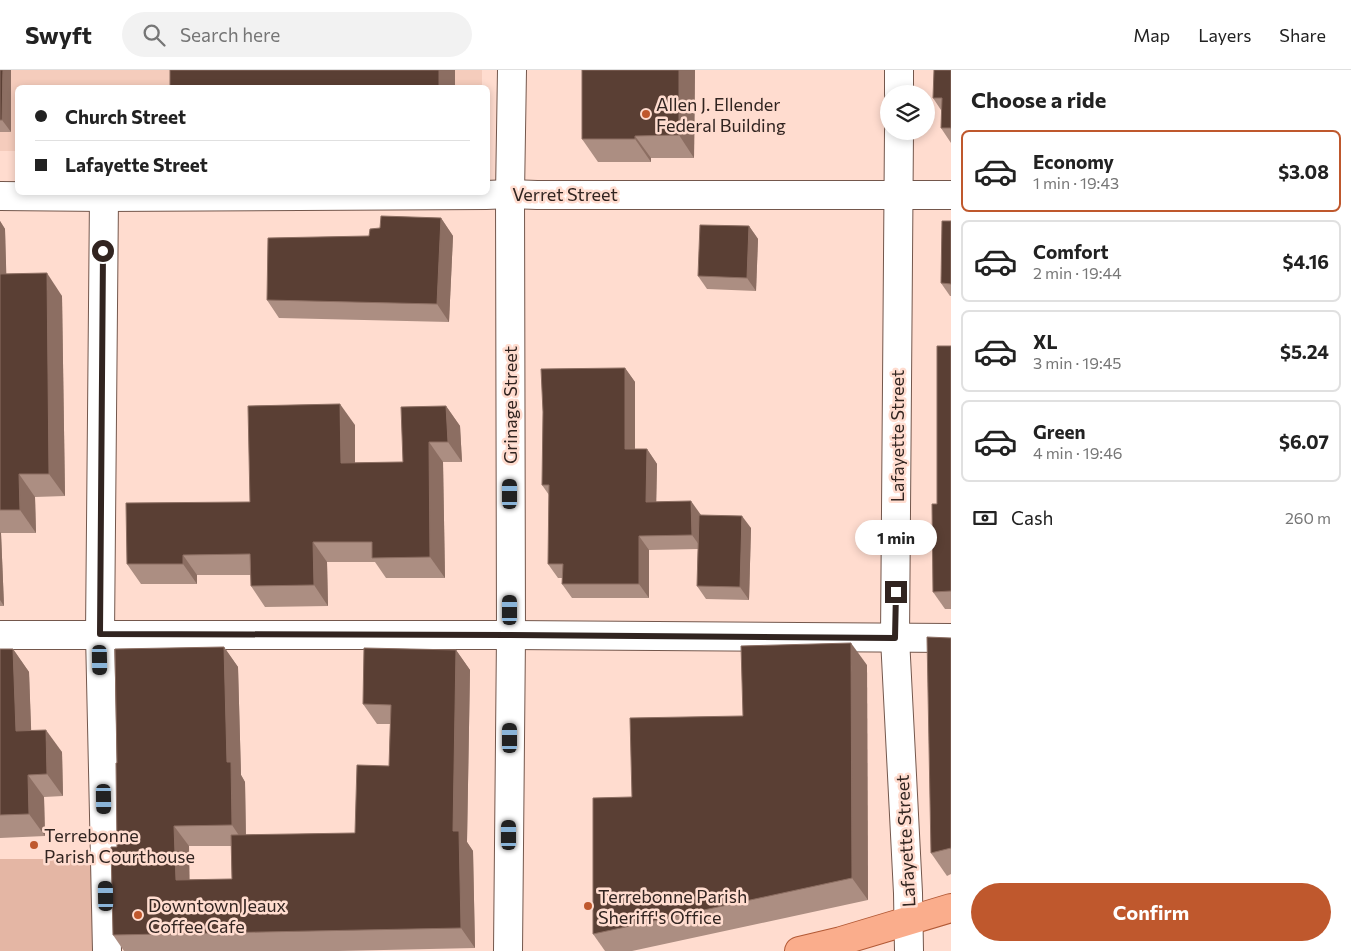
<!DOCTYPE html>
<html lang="en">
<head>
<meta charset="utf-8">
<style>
  :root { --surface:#fff; --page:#f2f2f2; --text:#222; --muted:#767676; --line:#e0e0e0; --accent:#bf582d }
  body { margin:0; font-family:Commissioner,sans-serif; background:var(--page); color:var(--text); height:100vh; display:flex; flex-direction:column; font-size:19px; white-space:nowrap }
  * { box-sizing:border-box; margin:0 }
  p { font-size:16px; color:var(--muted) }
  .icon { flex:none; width:28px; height:28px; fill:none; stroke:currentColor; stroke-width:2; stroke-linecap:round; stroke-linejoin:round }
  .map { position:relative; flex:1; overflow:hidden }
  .panel { display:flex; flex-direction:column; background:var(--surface); width:400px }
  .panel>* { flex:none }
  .banner { position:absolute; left:15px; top:15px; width:475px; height:110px; border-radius:8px; box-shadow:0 2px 8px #0003; display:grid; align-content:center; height:110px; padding:0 20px; background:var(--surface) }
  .tools { position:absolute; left:880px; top:15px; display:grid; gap:10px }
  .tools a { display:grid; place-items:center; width:55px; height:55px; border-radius:50%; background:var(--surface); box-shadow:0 2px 8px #0003; font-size:25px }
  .end { position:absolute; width:22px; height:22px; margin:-11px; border:6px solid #312420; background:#fff; box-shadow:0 0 0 2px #fff }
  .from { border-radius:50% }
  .bubble { position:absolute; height:35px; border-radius:18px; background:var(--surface); box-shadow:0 2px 8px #0003; font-size:16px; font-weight:700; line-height:35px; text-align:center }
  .car { position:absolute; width:15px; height:30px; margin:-15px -8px; border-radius:6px; box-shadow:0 0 4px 1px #0007; background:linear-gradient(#222 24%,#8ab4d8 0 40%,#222 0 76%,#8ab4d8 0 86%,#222 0) }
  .banner b { display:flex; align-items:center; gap:18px; height:48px; font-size:19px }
  .banner b+b { border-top:1px solid var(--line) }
  .banner i { width:12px; height:12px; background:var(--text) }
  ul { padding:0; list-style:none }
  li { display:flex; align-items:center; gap:15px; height:82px; margin:0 10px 8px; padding:0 10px; border:2px solid var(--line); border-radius:8px }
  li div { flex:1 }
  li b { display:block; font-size:19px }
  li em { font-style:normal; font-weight:700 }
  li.on { border-color:var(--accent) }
  li>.icon { width:45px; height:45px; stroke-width:1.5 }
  h2 { padding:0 20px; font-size:22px; line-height:60px }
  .pay { display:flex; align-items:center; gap:12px; height:55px; padding:0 20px; font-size:19px }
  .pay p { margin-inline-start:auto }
  .action { display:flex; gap:10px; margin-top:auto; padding:10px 20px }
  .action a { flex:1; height:58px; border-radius:30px; background:var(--accent); color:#fff; font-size:20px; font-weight:700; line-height:58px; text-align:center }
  header { display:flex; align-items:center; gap:30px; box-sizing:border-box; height:70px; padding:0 25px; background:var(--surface); border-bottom:1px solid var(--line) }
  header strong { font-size:24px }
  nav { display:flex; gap:28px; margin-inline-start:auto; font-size:18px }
  .search { width:350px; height:45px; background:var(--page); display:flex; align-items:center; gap:12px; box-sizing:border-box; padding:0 18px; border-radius:28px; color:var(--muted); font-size:19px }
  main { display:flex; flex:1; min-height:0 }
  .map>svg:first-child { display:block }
</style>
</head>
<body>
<header>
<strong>Swyft</strong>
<div class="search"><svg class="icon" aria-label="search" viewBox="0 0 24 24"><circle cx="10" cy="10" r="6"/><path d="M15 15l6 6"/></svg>Search here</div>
<nav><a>Map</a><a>Layers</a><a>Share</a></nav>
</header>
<main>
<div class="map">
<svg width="951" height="881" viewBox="0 0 951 881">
  <rect width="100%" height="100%" fill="#ffdccf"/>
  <path fill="#f5ccbc" d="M 0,0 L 482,0 L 482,18 L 18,18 L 17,81 L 0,81 Z"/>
  <path fill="#e4b6a4" d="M 0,789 L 105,789 L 107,881 L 0,881 Z"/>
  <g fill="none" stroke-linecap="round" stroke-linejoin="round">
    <g stroke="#74574c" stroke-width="30">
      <g id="minor">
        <path d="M 0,126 L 104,127 L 486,125 L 510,124 L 537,125 L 951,125"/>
        <path d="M 104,127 L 100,564 L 107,881"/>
        <path d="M 0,565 L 511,565 L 951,568"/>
        <path d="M 508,881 L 511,565 L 510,124 L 512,0"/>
      </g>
    </g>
    <g stroke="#74574c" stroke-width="30">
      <g id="tertiary">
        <path d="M 899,24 L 899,0"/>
        <path d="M 899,61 L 895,568 L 908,823 L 909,881"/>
      </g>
    </g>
    <g stroke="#b25935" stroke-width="30">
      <path id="primary" d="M 799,881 L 841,871 L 951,838"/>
    </g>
    <use href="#minor" stroke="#fff" stroke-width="28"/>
    <use href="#tertiary" stroke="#fff" stroke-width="28"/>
    <use href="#primary" stroke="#faad8c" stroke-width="28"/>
  </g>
  <g fill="#ac8e82" fill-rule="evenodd">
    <path d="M 0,0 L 11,62 L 0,62 Z"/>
    <path d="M 582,0 L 695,0 L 694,88 L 651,88 L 651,92 L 598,92 L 582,69 Z"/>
    <path d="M 951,0 L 951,73 L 941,58 L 941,40 L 933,28 Z"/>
    <path d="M 441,148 L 453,166 L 449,252 L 279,248 L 267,230 L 369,166 L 380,158 Z"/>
    <path d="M 0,151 L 5,159 L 6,204 L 62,226 L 65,426 L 35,427 L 36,463 L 1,463 L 4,536 L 0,536 Z"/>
    <path d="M 951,151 L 951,226 L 950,226 L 941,213 Z"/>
    <path d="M 749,156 L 758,169 L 756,221 L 707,219 L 698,206 Z"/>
    <path d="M 951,276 L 951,539 L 945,539 L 933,522 L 937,434 Z"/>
    <path d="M 625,298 L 635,312 L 635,379 L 647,379 L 657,394 L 656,432 L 701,445 L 751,458 L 749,530 L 706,529 L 697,516 L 698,479 L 649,480 L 649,528 L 572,528 L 562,514 L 562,508 L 558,508 L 548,494 L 549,425 L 542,415 Z"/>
    <path d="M 446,336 L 460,356 L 462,392 L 443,392 L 445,508 L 386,508 L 375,492 L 327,492 L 328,536 L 265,537 L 251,516 L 251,505 L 197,505 L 197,514 L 141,514 L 127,494 L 250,432 L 355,355 L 355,393 L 403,392 Z"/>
    <path d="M 951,568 L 951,804 L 947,806 L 931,783 Z"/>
    <path d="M 224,577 L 238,597 L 241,705 L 245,712 L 246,765 L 355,763 L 389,696 L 390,654 L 377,654 L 363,634 L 456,580 L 470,600 L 467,772 L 473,781 L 475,878 L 338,881 L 124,881 L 113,865 L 117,777 ZM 189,776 L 231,776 L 232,809 L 189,810 Z"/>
    <path d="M 0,579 L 13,579 L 29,602 L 31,660 L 62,682 L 63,726 L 44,727 L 45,766 L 0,768 Z"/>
    <path d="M 867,595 L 868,830 L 632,881 L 605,881 L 593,864 L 632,727 L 743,646 Z"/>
  </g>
  <g fill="#8c6e62">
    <path d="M 3,0 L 11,0 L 11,62 L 2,50 Z"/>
    <rect x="439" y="0" width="16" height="18"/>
    <path d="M 679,0 L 695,0 L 694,88 L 679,65 Z"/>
    <path d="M 635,66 L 651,88 L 651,92 L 635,69 Z"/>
    <path d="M 441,148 L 453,166 L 449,252 L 437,234 Z"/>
    <path d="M 0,151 L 5,159 L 7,227 L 0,218 Z"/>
    <path d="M 749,156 L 758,169 L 756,221 L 747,208 Z"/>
    <path d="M 47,203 L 62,226 L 65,426 L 49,404 Z"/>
    <path d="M 625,298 L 635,312 L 635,393 L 625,379 Z"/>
    <path d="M 340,334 L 355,355 L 355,413 L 341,393 Z"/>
    <path d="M 446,336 L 460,356 L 462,392 L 448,372 Z"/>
    <path d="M 429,372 L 443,392 L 445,508 L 430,487 Z"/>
    <path d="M 647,379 L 657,394 L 656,446 L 646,432 Z"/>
    <path d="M 19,404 L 35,427 L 36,463 L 20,440 Z"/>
    <path d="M 691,431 L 701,445 L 702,479 L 692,465 Z"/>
    <path d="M 742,446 L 751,458 L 749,530 L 740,517 Z"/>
    <path d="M 0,462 L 1,463 L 4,536 L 0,530 Z"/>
    <path d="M 639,466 L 649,480 L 649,528 L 639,514 Z"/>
    <path d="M 313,472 L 327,492 L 328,536 L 314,515 Z"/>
    <path d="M 183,485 L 197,505 L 197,514 L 183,494 Z"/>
    <path d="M 851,573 L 867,595 L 868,830 L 852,808 Z"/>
    <path d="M 224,577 L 238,597 L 241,705 L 245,712 L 246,776 L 232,755 L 227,692 Z"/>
    <path d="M 13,579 L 29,602 L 32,683 L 16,661 Z"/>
    <path d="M 456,580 L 470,600 L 467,772 L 473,781 L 475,878 L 461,858 L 453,761 Z"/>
    <path d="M 46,660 L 62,682 L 63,726 L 47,704 Z"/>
    <path d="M 28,705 L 44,727 L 45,766 L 29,744 Z"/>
    <path d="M 174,756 L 189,776 L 190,830 L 176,810 Z"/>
  </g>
  <g fill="#5a3f34" stroke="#8c6e62">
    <path d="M 0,0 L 3,0 L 2,50 L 0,50 Z"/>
    <rect x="170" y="0" width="269" height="18"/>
    <path d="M 582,0 L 679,0 L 679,65 L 635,66 L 635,69 L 582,69 Z"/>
    <path d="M 934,0 L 951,0 L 951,58 L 941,58 L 942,28 L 933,28 Z"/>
    <path d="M 381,146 L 441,148 L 437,234 L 267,230 L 268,168 L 369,166 L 370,159 L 380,158 Z"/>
    <path d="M 942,151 L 951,151 L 951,214 L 941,213 Z"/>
    <path d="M 700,155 L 749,156 L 747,208 L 698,206 Z"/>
    <path d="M 47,203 L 49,404 L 19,404 L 20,440 L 0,440 L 0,204 Z"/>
    <path d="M 937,276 L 951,276 L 951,521 L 933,522 L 932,434 L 937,434 Z"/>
    <path d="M 625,298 L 625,379 L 647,379 L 646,432 L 691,431 L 692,465 L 639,466 L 639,514 L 562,514 L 563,494 L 548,494 L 549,415 L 542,415 L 543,342 L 541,299 Z"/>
    <path d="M 340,334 L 341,393 L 403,392 L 401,337 L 446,336 L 448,372 L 429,372 L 430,487 L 372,488 L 372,472 L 313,472 L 314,515 L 251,516 L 250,484 L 183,485 L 183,494 L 127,494 L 126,433 L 250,432 L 248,336 Z"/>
    <path d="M 699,445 L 742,446 L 740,517 L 697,516 Z"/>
    <path d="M 927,567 L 951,568 L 951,778 L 931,783 Z"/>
    <path d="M 851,573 L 852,808 L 593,864 L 593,728 L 632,727 L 630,648 L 743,646 L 741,576 Z"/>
    <path d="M 224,577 L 227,692 L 231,692 L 232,755 L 174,756 L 176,810 L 232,809 L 231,765 L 355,763 L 357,695 L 389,696 L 391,635 L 363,634 L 364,578 L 456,580 L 453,761 L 459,761 L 461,858 L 113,865 L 111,777 L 117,777 L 116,693 L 117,693 L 115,579 Z"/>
    <path d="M 0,579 L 13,579 L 16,661 L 46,660 L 47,704 L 28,705 L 29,744 L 0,745 Z"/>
  </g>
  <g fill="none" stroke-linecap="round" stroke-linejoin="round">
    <path stroke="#312420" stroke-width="6" d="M 103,181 L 100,564 L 511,565 L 895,568 L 896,522"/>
  </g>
  <g fill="#bf582d" stroke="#ffdccf" stroke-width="2">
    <circle cx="646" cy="44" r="5"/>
    <circle cx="34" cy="775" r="5"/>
    <circle cx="588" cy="836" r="5"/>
    <circle cx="138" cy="845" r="5"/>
  </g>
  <g text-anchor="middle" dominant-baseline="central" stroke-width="5" stroke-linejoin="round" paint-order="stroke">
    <g font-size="18" fill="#312420" stroke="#ffdccf" text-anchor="start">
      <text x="656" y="34">Allen J. Ellender<tspan x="656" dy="21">Federal Building</tspan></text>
      <text x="44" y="765">Terrebonne<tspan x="44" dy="21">Parish Courthouse</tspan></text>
      <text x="598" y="826">Terrebonne Parish<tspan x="598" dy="21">Sheriff's Office</tspan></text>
      <text x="148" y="835">Downtown Jeaux<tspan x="148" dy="21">Coffee Cafe</tspan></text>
    </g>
    <g font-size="18" fill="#312420" stroke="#ffdccf">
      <text x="565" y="124">Verret Street</text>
      <text transform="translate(510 335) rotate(-90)">Grinage Street</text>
      <text transform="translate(897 366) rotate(-90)">Lafayette Street</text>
      <text transform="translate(905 771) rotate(-93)">Lafayette Street</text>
    </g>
  </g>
</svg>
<div class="tools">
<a><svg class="icon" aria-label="layers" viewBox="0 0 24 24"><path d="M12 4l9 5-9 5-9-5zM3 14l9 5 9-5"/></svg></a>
</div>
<i class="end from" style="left:103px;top:181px"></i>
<i class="end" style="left:896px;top:522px"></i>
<div class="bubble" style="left:855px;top:450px;width:82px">1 min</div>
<i class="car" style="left:510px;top:424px;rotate:0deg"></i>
<i class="car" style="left:510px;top:540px;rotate:0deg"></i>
<i class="car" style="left:100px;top:590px;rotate:179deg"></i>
<i class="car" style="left:510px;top:668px;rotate:0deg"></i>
<i class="car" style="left:104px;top:729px;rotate:179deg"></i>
<i class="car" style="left:509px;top:765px;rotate:0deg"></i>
<i class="car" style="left:106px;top:826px;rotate:359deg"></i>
<div class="banner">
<b><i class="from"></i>Church Street</b>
<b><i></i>Lafayette Street</b>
</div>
</div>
<section class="panel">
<h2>Choose a ride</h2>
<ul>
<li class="on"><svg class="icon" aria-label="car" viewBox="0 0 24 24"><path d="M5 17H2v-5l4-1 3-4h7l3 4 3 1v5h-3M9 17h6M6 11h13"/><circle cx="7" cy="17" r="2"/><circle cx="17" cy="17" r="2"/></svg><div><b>Economy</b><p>1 min · 19:43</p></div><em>$3.08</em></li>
<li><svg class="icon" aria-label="car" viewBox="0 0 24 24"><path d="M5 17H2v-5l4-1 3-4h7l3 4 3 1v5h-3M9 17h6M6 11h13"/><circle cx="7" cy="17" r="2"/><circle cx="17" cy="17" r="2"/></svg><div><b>Comfort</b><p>2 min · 19:44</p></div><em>$4.16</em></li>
<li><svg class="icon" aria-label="car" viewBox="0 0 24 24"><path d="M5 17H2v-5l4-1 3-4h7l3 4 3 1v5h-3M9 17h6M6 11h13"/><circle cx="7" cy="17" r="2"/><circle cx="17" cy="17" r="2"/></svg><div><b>XL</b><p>3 min · 19:45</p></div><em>$5.24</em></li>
<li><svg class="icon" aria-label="car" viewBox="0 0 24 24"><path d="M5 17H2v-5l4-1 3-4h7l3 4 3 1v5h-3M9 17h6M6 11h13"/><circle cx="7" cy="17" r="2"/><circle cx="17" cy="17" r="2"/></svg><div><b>Green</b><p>4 min · 19:46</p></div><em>$6.07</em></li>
</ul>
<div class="pay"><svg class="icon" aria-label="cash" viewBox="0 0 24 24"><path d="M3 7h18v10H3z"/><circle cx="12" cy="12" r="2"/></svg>Cash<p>260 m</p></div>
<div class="action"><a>Confirm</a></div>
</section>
</main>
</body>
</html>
